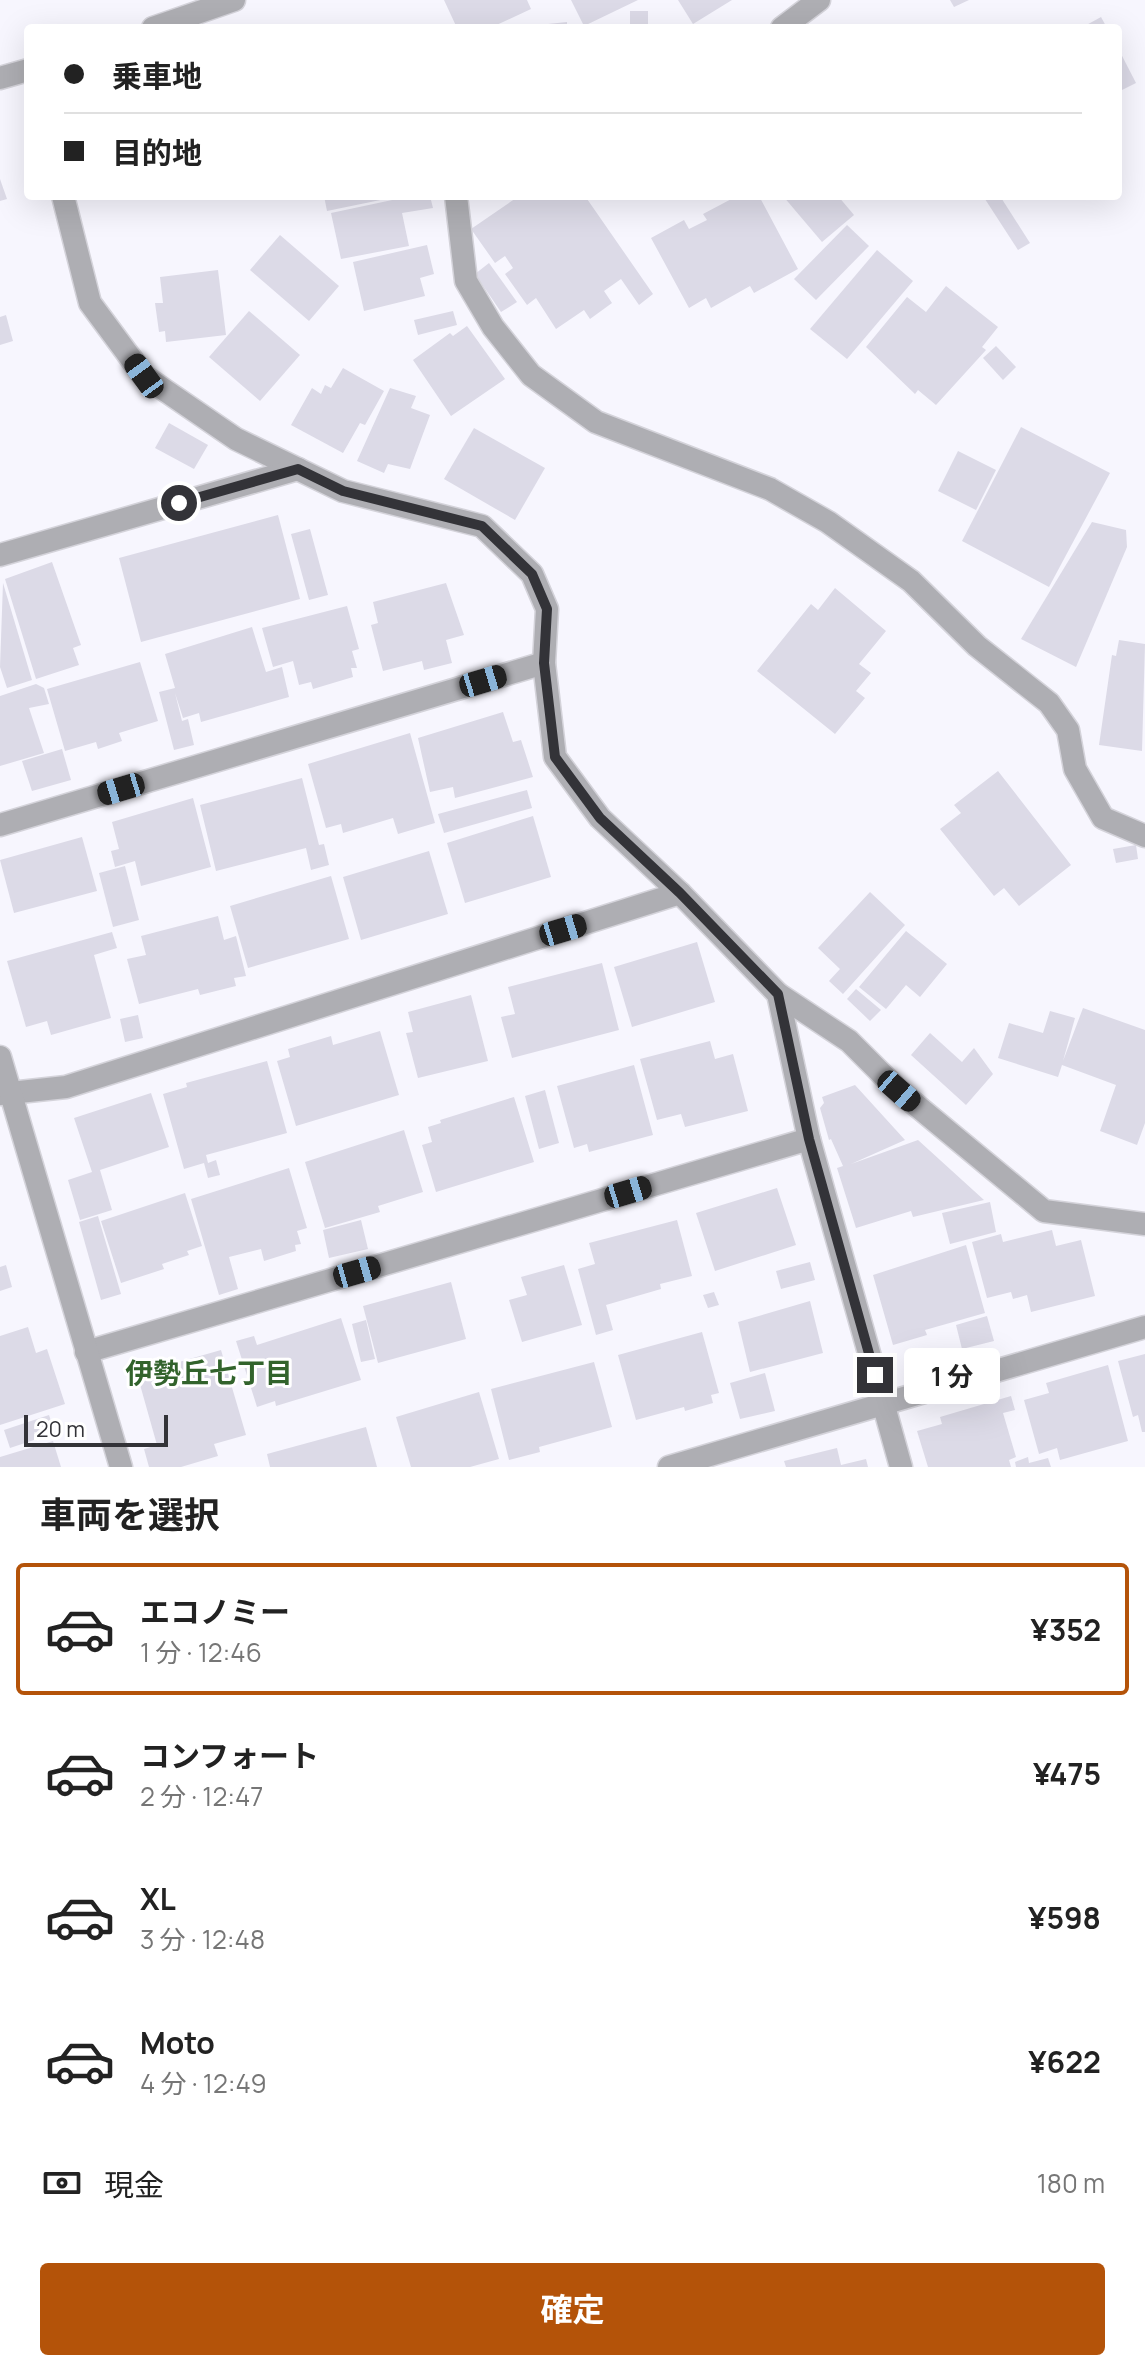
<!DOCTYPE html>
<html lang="ja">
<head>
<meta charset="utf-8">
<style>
  :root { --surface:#fff; --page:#f6f6f6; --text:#222; --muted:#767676; --line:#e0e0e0; --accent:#b45309 }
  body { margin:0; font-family:Manrope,"Noto Sans JP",sans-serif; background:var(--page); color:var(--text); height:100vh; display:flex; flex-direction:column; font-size:30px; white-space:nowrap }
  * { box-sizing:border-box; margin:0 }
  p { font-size:26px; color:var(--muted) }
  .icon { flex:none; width:44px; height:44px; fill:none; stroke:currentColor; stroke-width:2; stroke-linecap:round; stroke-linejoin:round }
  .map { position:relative; height:1467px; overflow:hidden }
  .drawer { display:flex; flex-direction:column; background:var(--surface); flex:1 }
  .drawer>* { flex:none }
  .top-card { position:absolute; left:24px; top:24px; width:1098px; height:176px; border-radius:8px; box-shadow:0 8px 32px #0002; display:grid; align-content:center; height:176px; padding:0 40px; background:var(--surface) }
  .scale { position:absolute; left:24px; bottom:20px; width:144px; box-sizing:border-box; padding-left:8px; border:4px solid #333338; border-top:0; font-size:22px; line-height:28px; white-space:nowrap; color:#333338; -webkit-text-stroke:6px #fff; paint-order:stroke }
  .end { position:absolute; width:36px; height:36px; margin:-18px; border:10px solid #333338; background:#fff; box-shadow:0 0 0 4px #fff }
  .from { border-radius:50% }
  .bubble { position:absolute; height:56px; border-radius:8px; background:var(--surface); box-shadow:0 8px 32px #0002; font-size:26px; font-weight:700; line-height:56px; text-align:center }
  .car { position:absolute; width:24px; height:48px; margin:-24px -12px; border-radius:10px; box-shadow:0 0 6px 2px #0007; background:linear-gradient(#222 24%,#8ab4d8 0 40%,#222 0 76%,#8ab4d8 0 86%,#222 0) }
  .top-card b { display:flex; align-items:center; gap:28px; height:76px; font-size:30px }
  .top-card b+b { border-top:2px solid var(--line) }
  .top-card i { width:20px; height:20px; background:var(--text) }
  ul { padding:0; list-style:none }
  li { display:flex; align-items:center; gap:24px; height:132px; margin:0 16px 12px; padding:0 24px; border:4px solid transparent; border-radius:8px }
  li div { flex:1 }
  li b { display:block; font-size:30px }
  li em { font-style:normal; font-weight:700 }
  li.on { border-color:var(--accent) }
  li>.icon { width:72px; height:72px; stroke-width:1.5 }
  h2 { padding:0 40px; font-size:36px; line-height:96px }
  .pay { display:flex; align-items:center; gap:20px; height:88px; padding:0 40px; font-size:30px }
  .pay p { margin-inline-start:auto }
  .button { display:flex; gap:16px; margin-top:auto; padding:16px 40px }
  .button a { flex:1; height:92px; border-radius:8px; background:var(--accent); color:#fff; font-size:32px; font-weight:700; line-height:92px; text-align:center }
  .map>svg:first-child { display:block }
</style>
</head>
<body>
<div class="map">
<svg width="1145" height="1467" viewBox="0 0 1145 1467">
  <rect width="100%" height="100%" fill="#f7f6fe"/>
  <g fill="#dcdae7">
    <path d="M 444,0 L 527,0 L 531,9 L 490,28 L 457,28 Z"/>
    <path d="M 571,0 L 638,0 L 584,26 Z"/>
    <path d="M 678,0 L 732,0 L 693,24 Z"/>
    <path d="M 950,0 L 969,0 L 954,7 Z"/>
    <rect x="630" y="11" width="18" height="13"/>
    <path d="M 1101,17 L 1107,28 L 1081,28 Z"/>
    <path d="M 567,22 L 567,28 L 548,28 L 548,24 Z"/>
    <path d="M 1118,48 L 1136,83 L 1118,92 Z"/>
    <path d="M 0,179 L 7,199 L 0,201 Z"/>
    <path d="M 324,196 L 395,196 L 395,197 L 327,211 Z"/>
    <path d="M 411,196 L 430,196 L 433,208 L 402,213 L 409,246 L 341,259 L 331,213 Z"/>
    <path d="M 519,196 L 585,196 L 653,294 L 639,305 L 621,279 L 604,291 L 612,303 L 590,319 L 584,310 L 556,329 L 536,298 L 527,305 L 505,274 L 513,268 L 505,256 L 495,263 L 471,229 Z"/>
    <path d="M 737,196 L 759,196 L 798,269 L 754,293 L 750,286 L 711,308 L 706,298 L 689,308 L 651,238 L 684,220 L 689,229 L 707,220 L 703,214 Z"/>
    <path d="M 783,196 L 838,196 L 854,215 L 822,242 Z"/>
    <path d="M 983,196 L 1000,196 L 1030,243 L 1018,250 Z"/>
    <path d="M 847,225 L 869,246 L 816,300 L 794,279 Z"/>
    <path d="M 280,235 L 339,286 L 309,321 L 250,270 Z"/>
    <path d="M 427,245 L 434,274 L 420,278 L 425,296 L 364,311 L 353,262 Z"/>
    <path d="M 877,250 L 913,281 L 847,359 L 810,329 Z"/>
    <path d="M 489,263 L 517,302 L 501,312 L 475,274 Z"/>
    <path d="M 218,270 L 226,335 L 166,342 L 165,331 L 159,332 L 155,303 L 163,303 L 160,277 Z"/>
    <path d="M 946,286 L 998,327 L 982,347 L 986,350 L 936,405 L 918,390 L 915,394 L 866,347 L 907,297 L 926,312 Z"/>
    <path d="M 249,311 L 300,355 L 260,401 L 209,357 Z"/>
    <path d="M 453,311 L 457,325 L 418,335 L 414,320 Z"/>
    <path d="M 6,315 L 13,341 L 0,345 L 0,317 Z"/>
    <path d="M 467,326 L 505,379 L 451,416 L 413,360 L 450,333 L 453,336 Z"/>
    <path d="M 996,346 L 1016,367 L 1003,380 L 983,358 Z"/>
    <path d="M 343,368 L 384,391 L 365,425 L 360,423 L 343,453 L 291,425 L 312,388 L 321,394 L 325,385 L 331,388 Z"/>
    <path d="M 390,388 L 416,396 L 411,408 L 430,415 L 410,469 L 388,464 L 384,473 L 357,461 Z"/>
    <path d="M 169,423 L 208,445 L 194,469 L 155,448 Z"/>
    <path d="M 1021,427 L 1110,473 L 1049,587 L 962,541 Z"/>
    <path d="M 474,428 L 545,468 L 515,520 L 444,479 Z"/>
    <path d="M 958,451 L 996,470 L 976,510 L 938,491 Z"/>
    <path d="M 278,515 L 300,599 L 141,642 L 119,558 Z"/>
    <path d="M 1092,522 L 1126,530 L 1127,547 L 1076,667 L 1021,639 Z"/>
    <path d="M 310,529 L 328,595 L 309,600 L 291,534 Z"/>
    <path d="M 52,562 L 81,645 L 73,648 L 79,665 L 36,679 L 5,579 Z"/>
    <path d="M 3,583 L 32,680 L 7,688 L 0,667 Z"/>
    <path d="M 446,583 L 464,635 L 446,640 L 452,663 L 424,670 L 422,661 L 383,671 L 371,625 L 378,623 L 373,602 Z"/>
    <path d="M 835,588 L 886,631 L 859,664 L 871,673 L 856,691 L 865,698 L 835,734 L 757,671 L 811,604 L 818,610 Z"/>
    <path d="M 347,606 L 359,649 L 352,651 L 357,668 L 351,668 L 353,677 L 313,689 L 311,682 L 299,685 L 293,661 L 273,667 L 262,628 Z"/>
    <path d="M 252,627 L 266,672 L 282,667 L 289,697 L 201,722 L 199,713 L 183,718 L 175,693 L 182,721 L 188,719 L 194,745 L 174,750 L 159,692 L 175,688 L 165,654 Z"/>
    <path d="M 1119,640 L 1145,644 L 1142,751 L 1099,745 L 1112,655 L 1116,656 Z"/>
    <path d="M 140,662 L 158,721 L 119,733 L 122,741 L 98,749 L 96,742 L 65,751 L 47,689 Z"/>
    <path d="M 36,684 L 44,688 L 49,704 L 29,708 L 44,753 L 0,766 L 0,696 Z"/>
    <path d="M 503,712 L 513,742 L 521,740 L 533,777 L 455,798 L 453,787 L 430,792 L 418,738 Z"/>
    <path d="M 410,733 L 435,823 L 398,834 L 393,818 L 343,833 L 341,824 L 326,828 L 308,764 Z"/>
    <path d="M 62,749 L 71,780 L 32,791 L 22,761 Z"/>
    <path d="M 998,771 L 1071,865 L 1019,906 L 1004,888 L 994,896 L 940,829 L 961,813 L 954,805 Z"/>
    <path d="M 302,778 L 319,845 L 324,844 L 329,865 L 311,870 L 306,848 L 216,871 L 200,805 Z"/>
    <path d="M 527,790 L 532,808 L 444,833 L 438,814 Z"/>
    <path d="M 193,798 L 211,867 L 141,886 L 135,861 L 115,867 L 111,851 L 119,849 L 112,822 Z"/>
    <path d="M 533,816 L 551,877 L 465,903 L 447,843 Z"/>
    <path d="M 82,837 L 97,891 L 14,913 L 0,860 Z"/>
    <path d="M 1136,845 L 1138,859 L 1116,863 L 1113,849 Z"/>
    <path d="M 429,851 L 448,914 L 361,940 L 343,877 Z"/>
    <path d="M 125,866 L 139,920 L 113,927 L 99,873 Z"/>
    <path d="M 331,876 L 349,939 L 248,968 L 230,906 Z"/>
    <path d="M 870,892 L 905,925 L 843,994 L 829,981 L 840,969 L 818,948 Z"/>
    <path d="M 218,916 L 224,940 L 236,936 L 246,976 L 234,978 L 236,986 L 200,995 L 198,989 L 139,1004 L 127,959 L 146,955 L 141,936 Z"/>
    <path d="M 906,931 L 947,964 L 920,997 L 906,985 L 886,1009 L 859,987 Z"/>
    <path d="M 112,932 L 117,948 L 94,955 L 111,1018 L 51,1035 L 47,1021 L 26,1027 L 7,961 Z"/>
    <path d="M 697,942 L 715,1002 L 632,1027 L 614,967 Z"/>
    <path d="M 602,963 L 619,1030 L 512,1058 L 501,1017 L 515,1014 L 508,987 Z"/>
    <path d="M 856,989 L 881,1010 L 870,1021 L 847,999 Z"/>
    <path d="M 471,995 L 488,1061 L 418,1078 L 406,1033 L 413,1032 L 408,1012 Z"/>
    <path d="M 1083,1008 L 1145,1030 L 1145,1123 L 1137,1145 L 1100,1131 L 1116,1085 L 1062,1065 L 1058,1077 L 998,1058 L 1009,1023 L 1043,1033 L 1050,1011 L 1075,1018 L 1063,1061 Z"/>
    <path d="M 138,1015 L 143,1038 L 125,1042 L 120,1019 Z"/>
    <path d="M 380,1031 L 399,1095 L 296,1126 L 277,1061 L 290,1057 L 288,1049 L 331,1036 L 333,1045 Z"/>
    <path d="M 930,1033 L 962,1062 L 974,1048 L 993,1074 L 966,1105 L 911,1055 Z"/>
    <path d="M 710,1041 L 715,1059 L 733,1054 L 748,1111 L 685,1127 L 681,1114 L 657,1120 L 640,1059 Z"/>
    <path d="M 267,1061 L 287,1133 L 206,1155 L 208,1163 L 216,1160 L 220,1175 L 208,1178 L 204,1163 L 184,1169 L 163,1094 L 187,1087 L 186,1083 Z"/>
    <path d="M 634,1065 L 653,1135 L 589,1152 L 587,1144 L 574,1148 L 557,1086 Z"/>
    <path d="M 855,1085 L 905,1140 L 851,1164 L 918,1140 L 984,1200 L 913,1217 L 911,1211 L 856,1228 L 837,1168 L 843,1166 L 831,1139 L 829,1140 L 820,1108 L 824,1103 L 822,1097 Z"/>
    <path d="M 545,1090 L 559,1143 L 539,1149 L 525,1096 Z"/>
    <path d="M 151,1093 L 169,1147 L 100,1170 L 112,1210 L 80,1220 L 68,1180 L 92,1172 L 74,1118 Z"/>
    <path d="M 514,1097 L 534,1162 L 436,1192 L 422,1145 L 432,1142 L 428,1127 L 441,1123 L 440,1120 Z"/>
    <path d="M 404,1130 L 423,1192 L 378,1206 L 380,1212 L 325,1228 L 305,1162 Z"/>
    <path d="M 289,1168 L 307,1228 L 297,1231 L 301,1244 L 295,1245 L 296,1251 L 264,1261 L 261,1249 L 229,1257 L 238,1289 L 219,1295 L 191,1199 Z"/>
    <path d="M 777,1188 L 796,1245 L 715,1271 L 696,1213 Z"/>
    <path d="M 185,1193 L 202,1246 L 187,1251 L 189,1255 L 162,1264 L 164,1269 L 121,1283 L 101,1221 Z"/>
    <path d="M 990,1202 L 996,1232 L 950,1244 L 942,1213 Z"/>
    <path d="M 98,1216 L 121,1294 L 101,1300 L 79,1222 Z"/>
    <path d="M 361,1220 L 368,1249 L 329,1258 L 323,1230 Z"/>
    <path d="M 677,1220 L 692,1276 L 660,1284 L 661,1289 L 606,1305 L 613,1330 L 596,1335 L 578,1269 L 595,1264 L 589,1243 Z"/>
    <path d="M 1052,1230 L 1056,1246 L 1081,1240 L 1095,1296 L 1031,1312 L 1027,1295 L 1013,1299 L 1011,1292 L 987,1298 L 972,1242 L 1001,1234 L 1003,1242 Z"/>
    <path d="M 966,1245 L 985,1313 L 925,1330 L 927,1335 L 893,1345 L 873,1275 Z"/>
    <path d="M 810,1262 L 815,1280 L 781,1289 L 776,1271 Z"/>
    <path d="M 6,1265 L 12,1287 L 0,1291 L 0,1267 Z"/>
    <path d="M 564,1265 L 582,1325 L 522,1342 L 509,1300 L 527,1295 L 521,1277 Z"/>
    <path d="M 451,1282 L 466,1339 L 378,1363 L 363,1306 Z"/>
    <path d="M 714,1292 L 719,1305 L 708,1308 L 703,1295 Z"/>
    <path d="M 810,1301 L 823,1353 L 750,1372 L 738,1322 Z"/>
    <path d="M 987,1316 L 994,1341 L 962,1349 L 956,1325 Z"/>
    <path d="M 341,1318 L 361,1380 L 276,1406 L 275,1401 L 257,1407 L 236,1341 L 254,1336 L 257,1345 Z"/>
    <path d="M 366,1320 L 375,1359 L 361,1362 L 352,1324 Z"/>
    <path d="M 28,1327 L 36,1353 L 47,1349 L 65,1404 L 0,1425 L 0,1336 Z"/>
    <path d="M 702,1332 L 719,1393 L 711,1395 L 713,1403 L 685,1411 L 684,1407 L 636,1420 L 618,1355 Z"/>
    <path d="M 221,1350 L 246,1435 L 214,1444 L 218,1456 L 181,1467 L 149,1467 L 144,1449 L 157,1445 L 137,1374 Z"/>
    <path d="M 1145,1354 L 1145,1432 L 1142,1432 L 1138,1415 L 1133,1417 L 1118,1361 Z"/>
    <path d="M 594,1362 L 612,1427 L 539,1447 L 540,1452 L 509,1460 L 491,1389 Z"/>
    <path d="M 1108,1365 L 1128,1441 L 1060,1460 L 1057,1448 L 1039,1454 L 1024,1400 L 1049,1393 L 1046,1383 Z"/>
    <path d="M 765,1373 L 775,1411 L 740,1419 L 730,1383 Z"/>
    <path d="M 479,1392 L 499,1459 L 470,1467 L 411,1467 L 396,1417 Z"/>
    <path d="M 1011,1396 L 1015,1410 L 1003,1413 L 1016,1457 L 1009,1460 L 1011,1467 L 928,1467 L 917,1431 L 942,1424 L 940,1417 Z"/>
    <path d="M 49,1415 L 55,1433 L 10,1448 L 4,1430 Z"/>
    <path d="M 366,1427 L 377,1467 L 270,1467 L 267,1454 Z"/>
    <path d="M 53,1441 L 61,1467 L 0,1467 L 0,1457 Z"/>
    <path d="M 837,1448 L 841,1465 L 866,1459 L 868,1467 L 786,1467 L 784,1461 Z"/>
    <path d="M 1028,1457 L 1029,1463 L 1048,1458 L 1051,1467 L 1016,1467 L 1015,1462 Z"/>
  </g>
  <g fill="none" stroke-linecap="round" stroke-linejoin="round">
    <g stroke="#d4d3da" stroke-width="25">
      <g id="minor">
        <path d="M 782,28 L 819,0"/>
        <path d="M 63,196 L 90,303 L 144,376 L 236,439 L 343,491 L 482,526 L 532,574 L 547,609 L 544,663 L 555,757 L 600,818 L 680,893 L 778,994 L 809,1139 L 901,1467"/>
        <path d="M 456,196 L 466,281 L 493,327 L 531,375 L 596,422 L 770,489 L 828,522 L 911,581 L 977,646 L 1049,703 L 1068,730 L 1075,769 L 1103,818 L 1145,836"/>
        <path d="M 0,555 L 298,469"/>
        <path d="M 0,825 L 544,663"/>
        <path d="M 778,994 L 849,1041 L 899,1091 L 1044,1211 L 1145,1224"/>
        <path d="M 0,1094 L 66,1087 L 680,893"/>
        <path d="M 86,1352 L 809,1139"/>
        <path d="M 669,1467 L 1145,1327"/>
      </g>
    </g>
    <g stroke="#d4d3da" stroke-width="25">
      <g id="tertiary">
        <path d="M 153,28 L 234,0"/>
        <path d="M 0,78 L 28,70"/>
        <path d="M 0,1057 L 121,1467"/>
      </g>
    </g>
    <use href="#minor" stroke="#aeaeb3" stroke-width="22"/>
    <use href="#tertiary" stroke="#aeaeb3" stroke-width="22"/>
  </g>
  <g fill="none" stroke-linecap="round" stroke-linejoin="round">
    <path stroke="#333338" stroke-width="10" d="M 179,503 L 298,469 L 343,491 L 482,526 L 532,574 L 547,609 L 544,663 L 555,757 L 600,818 L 680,893 L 778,994 L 809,1139 L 875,1375"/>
  </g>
  <g text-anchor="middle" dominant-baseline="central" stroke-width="6" stroke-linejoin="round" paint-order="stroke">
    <g font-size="28" font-weight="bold" fill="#32632c" stroke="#fff">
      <text x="209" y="1372">伊勢丘七丁目</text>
    </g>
  </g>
</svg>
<div class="scale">20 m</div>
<i class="end from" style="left:179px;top:503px"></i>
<i class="end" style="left:875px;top:1375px"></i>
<div class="bubble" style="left:904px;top:1348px;width:96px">1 分</div>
<i class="car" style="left:144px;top:376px;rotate:324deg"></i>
<i class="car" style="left:483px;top:681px;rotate:73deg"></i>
<i class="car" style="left:121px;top:789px;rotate:253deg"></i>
<i class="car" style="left:563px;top:930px;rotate:73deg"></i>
<i class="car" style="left:899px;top:1091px;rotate:131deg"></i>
<i class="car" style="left:628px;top:1192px;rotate:73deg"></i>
<i class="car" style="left:357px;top:1272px;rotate:74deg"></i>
<div class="top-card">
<b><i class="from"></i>乗車地</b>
<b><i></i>目的地</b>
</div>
</div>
<section class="drawer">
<h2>車両を選択</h2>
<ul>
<li class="on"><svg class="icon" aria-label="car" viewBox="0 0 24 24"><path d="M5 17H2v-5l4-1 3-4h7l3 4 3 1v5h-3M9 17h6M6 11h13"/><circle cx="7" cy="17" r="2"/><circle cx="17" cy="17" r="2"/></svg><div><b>エコノミー</b><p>1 分 · 12:46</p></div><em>¥352</em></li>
<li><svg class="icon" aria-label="car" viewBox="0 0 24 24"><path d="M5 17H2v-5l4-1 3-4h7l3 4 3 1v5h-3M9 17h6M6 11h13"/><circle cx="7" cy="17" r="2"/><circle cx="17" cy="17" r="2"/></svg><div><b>コンフォート</b><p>2 分 · 12:47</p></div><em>¥475</em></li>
<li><svg class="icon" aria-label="car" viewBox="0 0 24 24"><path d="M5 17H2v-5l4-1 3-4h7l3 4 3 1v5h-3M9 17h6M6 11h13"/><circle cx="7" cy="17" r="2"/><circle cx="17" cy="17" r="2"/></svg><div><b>XL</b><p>3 分 · 12:48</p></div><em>¥598</em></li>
<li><svg class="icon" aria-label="car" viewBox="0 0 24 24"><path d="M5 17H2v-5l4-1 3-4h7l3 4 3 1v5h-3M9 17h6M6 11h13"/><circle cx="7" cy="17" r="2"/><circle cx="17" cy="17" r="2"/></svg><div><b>Moto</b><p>4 分 · 12:49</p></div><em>¥622</em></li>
</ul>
<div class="pay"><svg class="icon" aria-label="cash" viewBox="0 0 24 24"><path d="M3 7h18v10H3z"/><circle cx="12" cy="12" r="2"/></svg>現金<p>180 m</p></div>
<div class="button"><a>確定</a></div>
</section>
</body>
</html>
